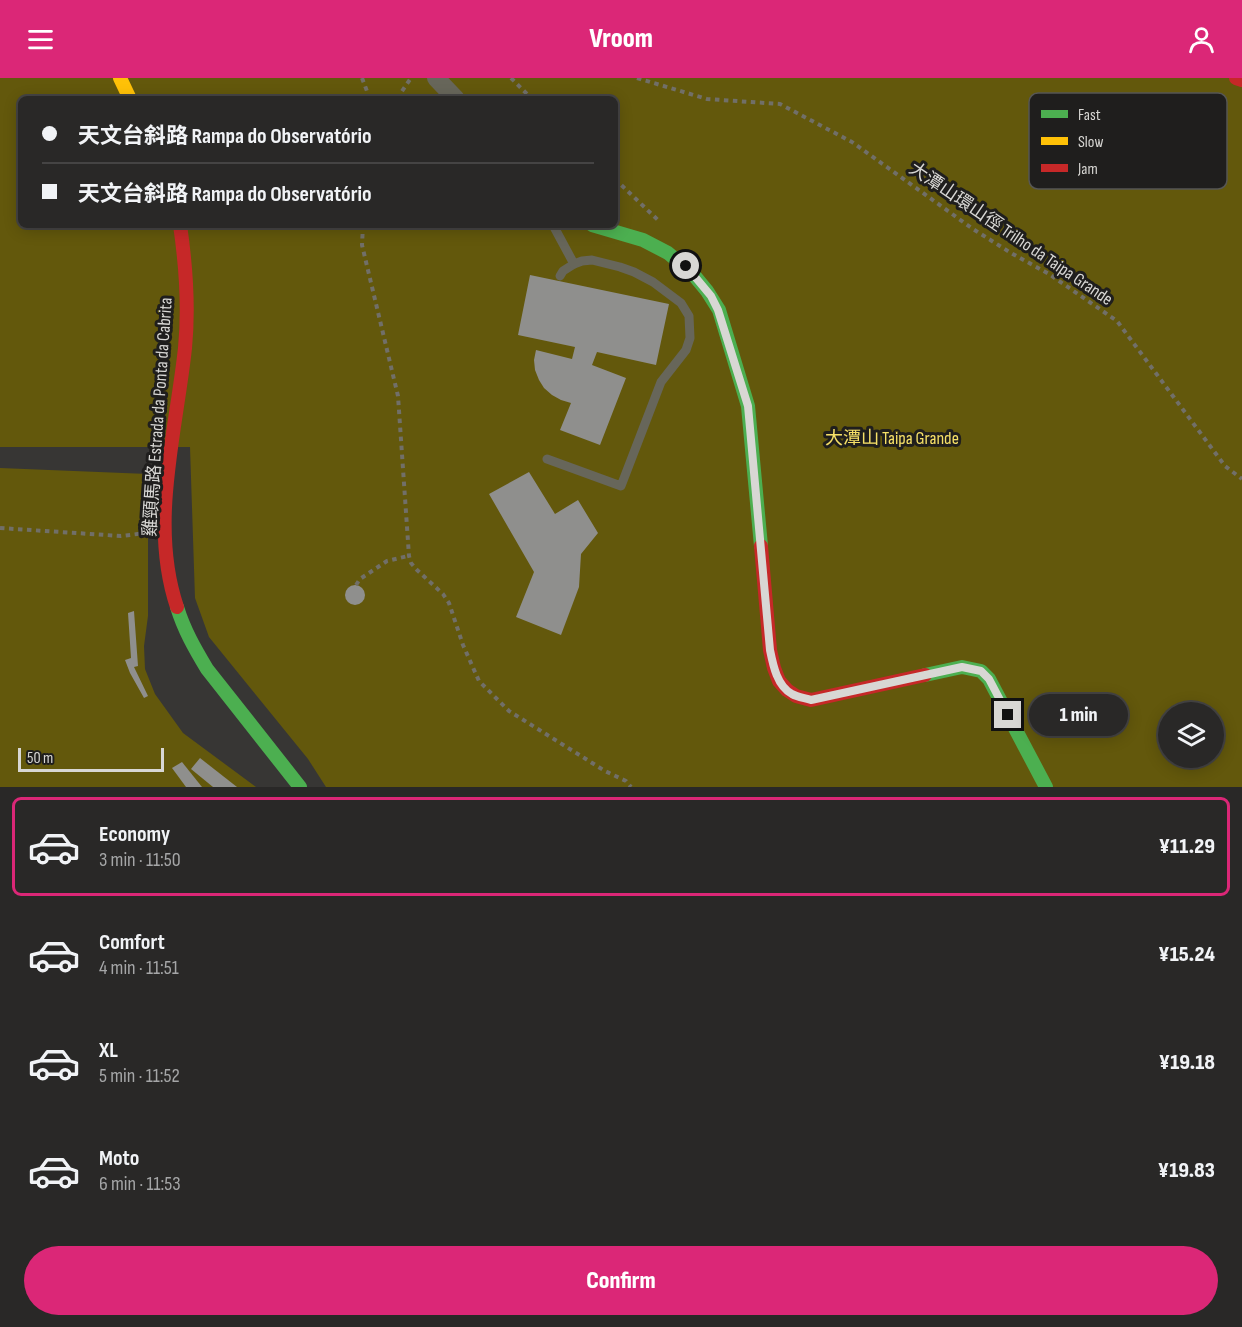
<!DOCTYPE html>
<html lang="en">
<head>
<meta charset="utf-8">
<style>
  :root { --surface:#292827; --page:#31302f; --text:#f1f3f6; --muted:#a5a6a7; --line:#454444; --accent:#db2777 }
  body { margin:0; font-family:"Sofia Sans Condensed","Noto Sans SC",sans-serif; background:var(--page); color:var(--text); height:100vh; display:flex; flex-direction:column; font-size:22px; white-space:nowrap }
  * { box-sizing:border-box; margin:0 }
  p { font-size:20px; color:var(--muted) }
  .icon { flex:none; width:33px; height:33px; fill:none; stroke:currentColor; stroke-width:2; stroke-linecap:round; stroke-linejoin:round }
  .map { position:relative; height:709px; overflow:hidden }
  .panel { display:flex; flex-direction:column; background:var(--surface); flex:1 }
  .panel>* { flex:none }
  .top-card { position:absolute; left:18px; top:18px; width:600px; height:132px; border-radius:9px; box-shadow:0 3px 15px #0003,0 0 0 2px var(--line); display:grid; align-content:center; height:132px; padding:0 24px; background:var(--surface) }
  .fabs { position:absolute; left:1158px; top:624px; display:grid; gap:12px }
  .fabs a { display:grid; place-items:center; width:66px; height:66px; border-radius:50%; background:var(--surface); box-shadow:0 3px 15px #0003,0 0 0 2px var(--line); font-size:30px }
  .scale { position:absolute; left:18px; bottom:15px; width:146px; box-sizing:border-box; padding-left:6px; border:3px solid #d8d7d4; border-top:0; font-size:16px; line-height:21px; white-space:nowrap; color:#d8d7d4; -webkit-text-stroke:4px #1f1e1d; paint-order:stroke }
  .end { position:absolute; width:27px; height:27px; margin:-14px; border:8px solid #d8d7d4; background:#111; box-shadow:0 0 0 3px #111 }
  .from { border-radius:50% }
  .bubble { position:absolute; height:42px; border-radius:21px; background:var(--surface); box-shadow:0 3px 15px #0003,0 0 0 2px var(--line); font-size:20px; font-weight:800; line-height:42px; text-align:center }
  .top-card b { display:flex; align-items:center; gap:21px; height:57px; font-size:22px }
  .top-card b+b { border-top:2px solid var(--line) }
  .top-card i { width:15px; height:15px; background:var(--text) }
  ul { padding:10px 0 0; list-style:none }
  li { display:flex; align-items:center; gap:18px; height:99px; margin:0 12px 9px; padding:0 12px; border:3px solid transparent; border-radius:9px }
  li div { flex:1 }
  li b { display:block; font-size:22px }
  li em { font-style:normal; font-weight:800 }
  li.active { border-color:var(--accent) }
  li>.icon { width:54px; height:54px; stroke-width:1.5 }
  .action { display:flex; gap:12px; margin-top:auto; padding:12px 24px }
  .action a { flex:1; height:69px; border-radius:36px; background:var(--accent); color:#fff; font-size:24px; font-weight:800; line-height:69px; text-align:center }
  header { display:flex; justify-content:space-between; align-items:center; height:78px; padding:0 24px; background:var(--accent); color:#fff; font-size:27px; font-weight:800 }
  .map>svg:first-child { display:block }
</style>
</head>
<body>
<header><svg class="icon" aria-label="menu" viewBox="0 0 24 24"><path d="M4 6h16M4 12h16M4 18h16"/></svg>Vroom<svg class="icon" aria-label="person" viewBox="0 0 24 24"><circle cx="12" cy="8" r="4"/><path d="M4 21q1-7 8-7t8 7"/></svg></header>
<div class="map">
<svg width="1242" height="709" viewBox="0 0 1242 709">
  <rect width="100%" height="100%" fill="#373634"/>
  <g fill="#63580c" fill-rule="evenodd">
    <path d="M 0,0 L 1242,0 L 1242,709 L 326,709 L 308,681 L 209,559 L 195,520 L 190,369 L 0,369 ZM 21,21 L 615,21 L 615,147 L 21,147 ZM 1168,634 L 1214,634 L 1214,680 L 1168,680 Z"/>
    <path d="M 0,390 L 148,396 L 148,538 L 144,568 L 145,591 L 155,616 L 183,655 L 256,709 L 0,709 Z"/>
  </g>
  <g fill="#8f8f8d">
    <path d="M 530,197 L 669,226 L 656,287 L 597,274 L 592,287 L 626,300 L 600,367 L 560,352 L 571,325 L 561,322 L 552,317 L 544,310 L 539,302 L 535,292 L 534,282 L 536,272 L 572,281 L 575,269 L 518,257 Z"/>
    <path d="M 529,394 L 555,436 L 578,422 L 598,455 L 581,476 L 579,509 L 561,557 L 516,539 L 534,494 L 489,416 Z"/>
    <circle cx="355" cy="517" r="10"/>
    <path d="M 134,533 L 138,588 L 134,589 L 148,618 L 144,620 L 130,595 L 125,582 L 131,580 L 128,535 Z"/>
    <path d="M 200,680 L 237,709 L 213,709 L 191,691 Z"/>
    <path d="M 182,684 L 202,709 L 186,709 L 172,690 Z"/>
  </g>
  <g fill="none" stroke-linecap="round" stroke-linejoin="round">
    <g stroke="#716f68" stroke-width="4" stroke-dasharray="4.5 4.5" stroke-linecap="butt">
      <path d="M 362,0 L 370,21"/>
      <path d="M 511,0 L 532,21"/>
      <path d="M 637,0 L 707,21 L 780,26 L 852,64 L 973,151 L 1011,175 L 1049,196 L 1117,243 L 1225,388 L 1242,401"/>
      <path d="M 398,21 L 400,16 L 411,0"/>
      <path d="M 615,101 L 660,144"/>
      <path d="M 363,147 L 362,167 L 398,318 L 409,478 L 411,485 L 417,492 L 443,516 L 449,525 L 463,567 L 479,603 L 509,633 L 605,693 L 626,703 L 631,709"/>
      <path d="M 0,450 L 121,458 L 146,455"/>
      <path d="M 356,507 L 360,501 L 387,483 L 408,478"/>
    </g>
    <g stroke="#67665a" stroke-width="9">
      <path d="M 560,198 L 563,193 L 574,186"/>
      <path d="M 547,381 L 621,408 L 661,304 L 686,272 L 690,260 L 689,238 L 681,225 L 653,204 L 634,194 L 620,189 L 592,182 L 582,183 L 574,186 L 553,147"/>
    </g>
    <path stroke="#67665a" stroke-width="18" d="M 436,0 L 456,21"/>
    <g stroke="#4caf50" stroke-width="14">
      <path d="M 592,147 L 643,162 L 668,175 L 693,196 L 707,213 L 719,232 L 748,328 L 761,468"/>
      <path d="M 177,529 C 184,552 195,571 207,591 L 300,709"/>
      <path d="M 925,597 L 962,589 L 981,593 L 989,601 L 1046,709"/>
    </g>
    <path stroke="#ffc107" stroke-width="14" d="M 120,0 L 130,21"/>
    <g stroke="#c62828" stroke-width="14">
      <path d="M 1236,0 L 1242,2"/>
      <path d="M 761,468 L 770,572 L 774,590 L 779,603 L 787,612 L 796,618 L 811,622 L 925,597"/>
      <path d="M 177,529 C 149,446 176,355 185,270 C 189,229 186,188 180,147"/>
    </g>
  </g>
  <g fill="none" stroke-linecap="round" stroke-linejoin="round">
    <path stroke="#d8d7d4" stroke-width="8" d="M 686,188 L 711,218 L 718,232 L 748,328 L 770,572 C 773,587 777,608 792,616 C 797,619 805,620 811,622 L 962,589 L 981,593 L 989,601 L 1008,637"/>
  </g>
  <g text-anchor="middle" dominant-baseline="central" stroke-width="6" stroke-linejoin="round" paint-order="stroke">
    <g font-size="18" fill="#d8d7d4" stroke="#1f1e1d">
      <text transform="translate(1011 156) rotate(34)">大潭山環山徑 Trilho da Taipa Grande</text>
      <text transform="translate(158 339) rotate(-86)">雞頸馬路 Estrada da Ponta da Cabrita</text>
    </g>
    <g font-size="18" fill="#f6e067" stroke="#1f1e1d">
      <text x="892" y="360">大潭山 Taipa Grande</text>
    </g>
  </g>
  <rect x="1029" y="15" width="198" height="96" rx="9" fill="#1f1e1d" stroke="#565654" stroke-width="1.5"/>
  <rect x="1041" y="32" width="27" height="8" fill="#4caf50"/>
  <rect x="1041" y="59" width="27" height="8" fill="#ffc107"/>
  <rect x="1041" y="86" width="27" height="8" fill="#c62828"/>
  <g font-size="16" fill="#d8d7d4">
    <text x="1078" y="42">Fast</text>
    <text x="1078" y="69">Slow</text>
    <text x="1078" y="96">Jam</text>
  </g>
</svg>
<div class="fabs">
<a><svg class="icon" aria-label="layers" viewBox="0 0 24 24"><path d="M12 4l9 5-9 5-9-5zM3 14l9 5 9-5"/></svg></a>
</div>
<div class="scale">50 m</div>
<i class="end from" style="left:686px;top:188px"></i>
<i class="end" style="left:1008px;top:637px"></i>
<div class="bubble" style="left:1029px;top:616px;width:99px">1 min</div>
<div class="top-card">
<b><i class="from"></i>天文台斜路 Rampa do Observatório</b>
<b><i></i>天文台斜路 Rampa do Observatório</b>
</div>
</div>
<section class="panel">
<ul>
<li class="active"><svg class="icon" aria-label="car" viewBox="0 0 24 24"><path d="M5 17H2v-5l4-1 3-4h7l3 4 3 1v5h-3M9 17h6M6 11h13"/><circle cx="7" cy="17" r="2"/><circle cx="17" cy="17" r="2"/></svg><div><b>Economy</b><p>3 min · 11:50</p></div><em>¥11.29</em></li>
<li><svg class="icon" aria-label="car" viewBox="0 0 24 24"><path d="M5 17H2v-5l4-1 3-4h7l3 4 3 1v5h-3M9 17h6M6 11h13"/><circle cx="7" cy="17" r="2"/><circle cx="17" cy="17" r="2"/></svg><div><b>Comfort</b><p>4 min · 11:51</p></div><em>¥15.24</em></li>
<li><svg class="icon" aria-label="car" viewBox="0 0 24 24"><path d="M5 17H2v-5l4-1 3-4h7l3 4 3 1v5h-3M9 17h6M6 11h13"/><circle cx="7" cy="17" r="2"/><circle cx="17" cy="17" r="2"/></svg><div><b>XL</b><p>5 min · 11:52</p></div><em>¥19.18</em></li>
<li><svg class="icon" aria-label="car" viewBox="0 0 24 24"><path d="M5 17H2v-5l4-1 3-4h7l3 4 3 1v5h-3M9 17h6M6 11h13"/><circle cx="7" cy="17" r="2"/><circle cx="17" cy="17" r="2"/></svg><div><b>Moto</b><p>6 min · 11:53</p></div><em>¥19.83</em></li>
</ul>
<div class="action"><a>Confirm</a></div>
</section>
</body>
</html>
